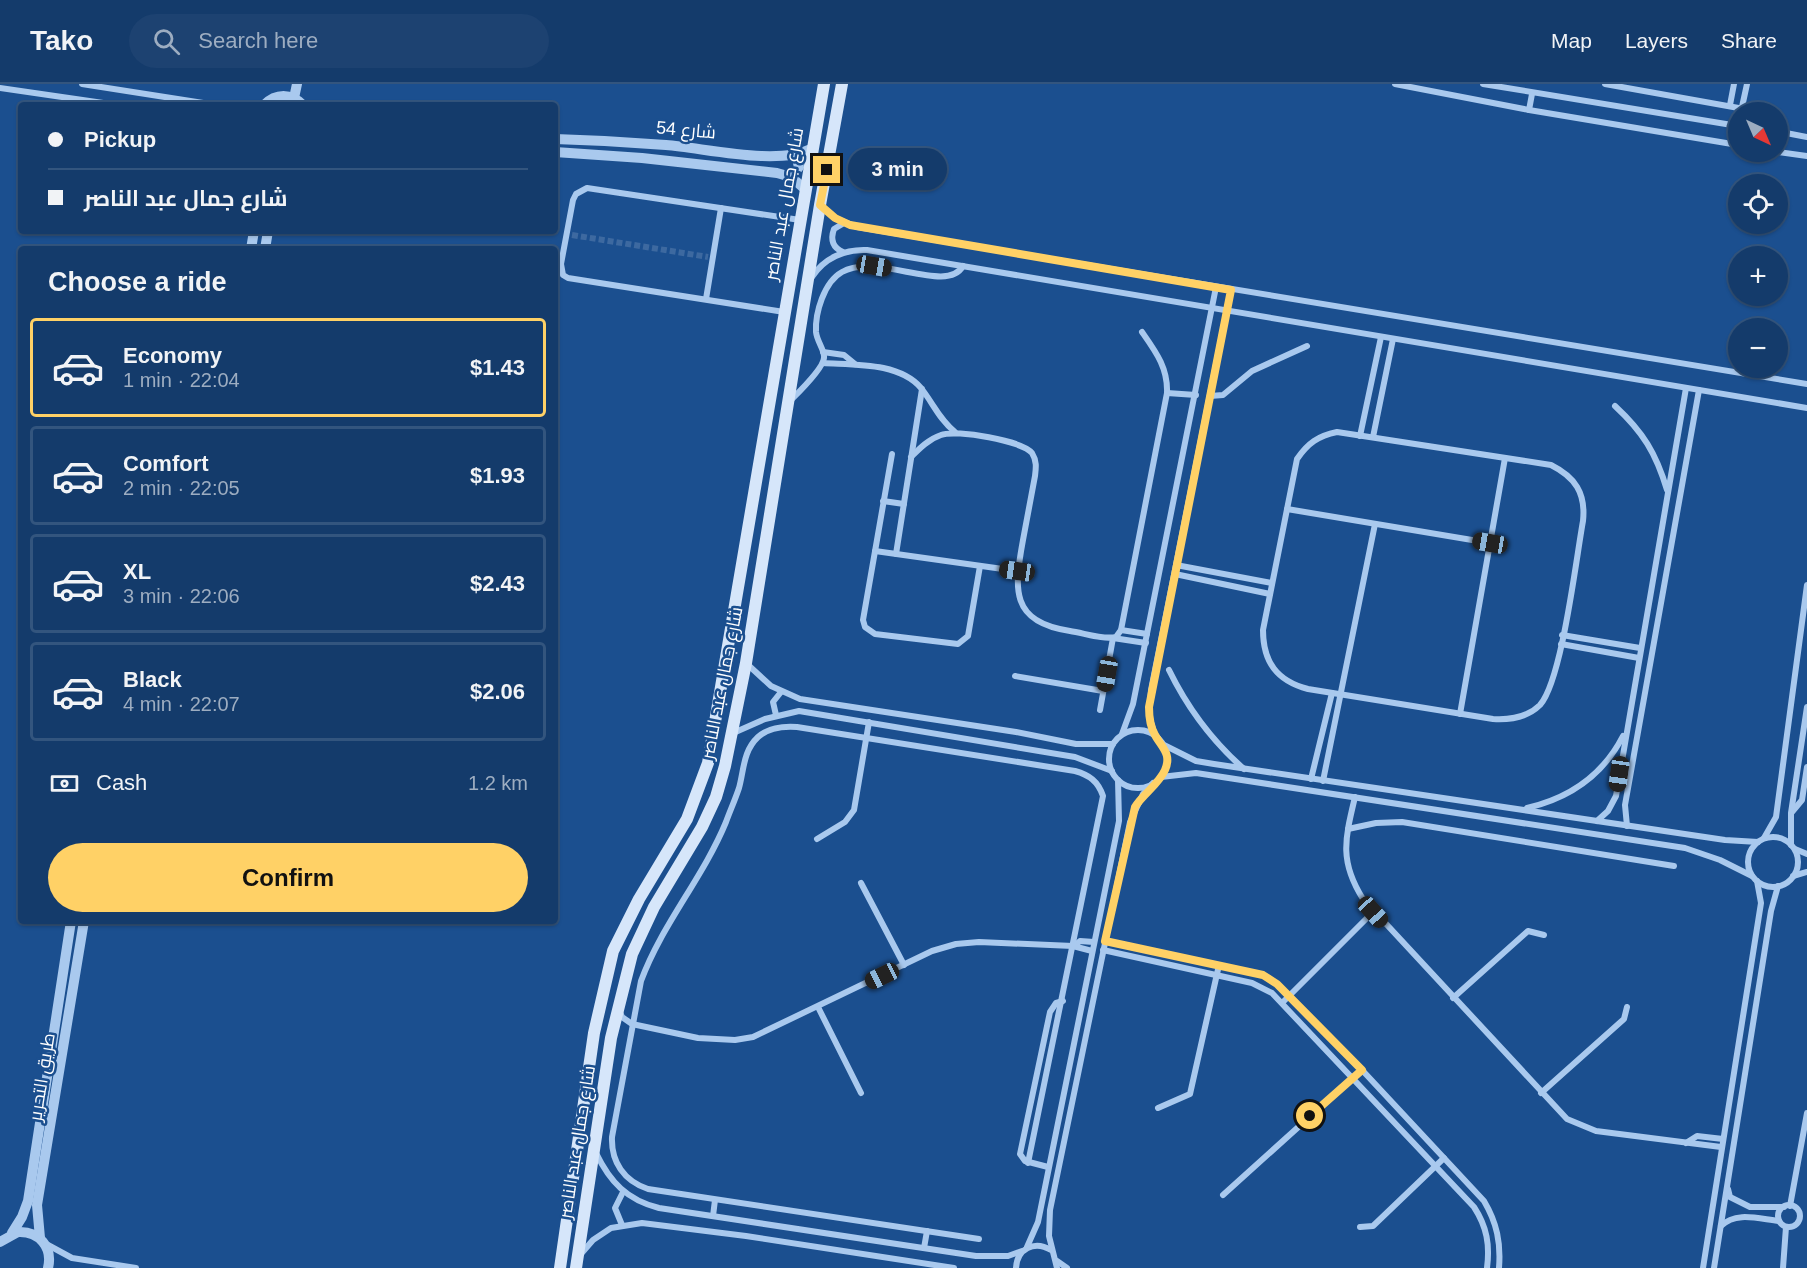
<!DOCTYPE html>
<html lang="en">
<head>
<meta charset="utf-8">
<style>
  :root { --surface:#143b6b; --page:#1d4271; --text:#f1f3f6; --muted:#9dadc1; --line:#33557e; --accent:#ffd166 }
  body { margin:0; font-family:Helvetica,Cairo,sans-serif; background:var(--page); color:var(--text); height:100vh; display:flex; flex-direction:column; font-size:22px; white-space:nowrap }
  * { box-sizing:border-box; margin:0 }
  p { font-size:20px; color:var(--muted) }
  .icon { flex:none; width:33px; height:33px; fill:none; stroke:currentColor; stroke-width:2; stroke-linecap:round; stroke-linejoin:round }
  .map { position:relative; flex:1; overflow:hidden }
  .side { position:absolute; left:18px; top:162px; width:540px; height:678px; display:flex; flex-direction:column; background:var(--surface); border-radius:6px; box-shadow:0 2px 4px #0004,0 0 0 2px var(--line) }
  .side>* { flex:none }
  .hud { position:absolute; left:18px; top:18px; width:540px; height:132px; border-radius:6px; box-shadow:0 2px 4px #0004,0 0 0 2px var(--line); display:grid; align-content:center; height:132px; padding:0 30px; background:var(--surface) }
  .needle { width:39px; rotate:136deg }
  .fabs { position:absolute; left:1728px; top:18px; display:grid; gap:12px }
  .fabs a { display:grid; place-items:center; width:60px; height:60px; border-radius:50%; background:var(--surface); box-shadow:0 2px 4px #0004,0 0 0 2px var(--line); font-size:30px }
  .end { position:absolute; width:27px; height:27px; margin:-14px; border:8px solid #ffd166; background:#111; box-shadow:0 0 0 3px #111 }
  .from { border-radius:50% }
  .bubble { position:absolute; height:42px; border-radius:21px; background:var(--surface); box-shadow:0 2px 4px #0004,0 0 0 2px var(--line); font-size:20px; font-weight:700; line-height:42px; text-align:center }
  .car { position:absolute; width:18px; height:36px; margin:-18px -9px; border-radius:8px; box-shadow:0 0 4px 2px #0007; background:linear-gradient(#222 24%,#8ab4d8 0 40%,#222 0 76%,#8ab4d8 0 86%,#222 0) }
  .hud b { display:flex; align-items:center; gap:21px; height:57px; font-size:22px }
  .hud b+b { border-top:2px solid var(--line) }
  .hud i { width:15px; height:15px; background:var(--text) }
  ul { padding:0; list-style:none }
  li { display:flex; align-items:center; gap:18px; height:99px; margin:0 12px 9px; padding:0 18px; border:3px solid var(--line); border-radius:6px }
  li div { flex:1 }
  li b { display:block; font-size:22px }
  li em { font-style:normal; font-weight:700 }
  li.on { border-color:var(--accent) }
  li>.icon { width:54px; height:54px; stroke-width:1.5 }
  h2 { padding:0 30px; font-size:27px; line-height:72px }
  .pay { display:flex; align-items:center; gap:15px; height:66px; padding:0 30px; font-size:22px }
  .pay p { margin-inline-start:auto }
  .action { display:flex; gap:12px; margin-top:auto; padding:12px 30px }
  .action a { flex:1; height:69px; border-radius:36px; background:var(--accent); color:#111; font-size:24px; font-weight:700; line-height:69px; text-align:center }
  header { display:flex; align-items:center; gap:36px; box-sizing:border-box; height:84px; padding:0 30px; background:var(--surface); border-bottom:2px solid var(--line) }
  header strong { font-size:28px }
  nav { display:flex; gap:33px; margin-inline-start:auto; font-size:21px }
  .search { width:420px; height:54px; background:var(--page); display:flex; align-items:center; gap:15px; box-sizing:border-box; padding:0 21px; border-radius:33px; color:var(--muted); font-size:22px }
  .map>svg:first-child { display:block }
</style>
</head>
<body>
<header>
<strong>Tako</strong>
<div class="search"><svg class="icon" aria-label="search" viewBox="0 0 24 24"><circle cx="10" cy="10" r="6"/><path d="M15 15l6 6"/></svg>Search here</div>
<nav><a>Map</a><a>Layers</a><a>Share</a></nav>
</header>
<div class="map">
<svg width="1807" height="1184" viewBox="0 0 1807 1184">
  <rect width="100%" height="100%" fill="#1b4f8f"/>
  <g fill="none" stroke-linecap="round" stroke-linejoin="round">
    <path stroke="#3d69a0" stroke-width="6" stroke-dasharray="6 3" stroke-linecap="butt" d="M 572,151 L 708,173"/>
    <g stroke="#a9c9ee" stroke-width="6">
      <path d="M 82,0 L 216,21"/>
      <path d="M 1395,0 L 1529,26 L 1738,61"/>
      <path d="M 1483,0 L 1738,42"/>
      <path d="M 1605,0 L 1761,28"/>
      <path d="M 0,4 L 117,21"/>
      <path d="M 1730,21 L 1734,0"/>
      <path d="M 1742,23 L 1747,0"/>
      <path d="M 1529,26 L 1532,10"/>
      <path d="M 1778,39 L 1782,48 L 1780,68"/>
      <path d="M 1781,48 L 1807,53"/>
      <path d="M 1778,68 L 1807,72"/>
      <path d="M 820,121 L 835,134 L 857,143 L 1807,300"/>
      <path d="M 843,168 C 833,164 830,156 834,145 L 844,139"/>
      <path d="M 812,193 C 824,174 845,165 867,166 L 1807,324"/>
      <path d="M 706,215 L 721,124"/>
      <path d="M 784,228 L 568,194 L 563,191 L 561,180 L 573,116 L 576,110 L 587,104 L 800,136"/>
      <path d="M 823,268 L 844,271 L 855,280"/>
      <path d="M 823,279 C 853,281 899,278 921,304 C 933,319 939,335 955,348"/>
      <path d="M 1167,309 L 1196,311"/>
      <path d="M 1210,312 L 1223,311 L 1252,287 L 1307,262"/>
      <path d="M 790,317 C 798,309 823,285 824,274 C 825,266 817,258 816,248 C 815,229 824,198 842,188 C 877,168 947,211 963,182"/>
      <path d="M 1615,322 C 1643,348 1656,369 1667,406"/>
      <path d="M 1337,348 L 1551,381 C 1575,393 1586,409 1583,437 C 1576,475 1562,596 1540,621 C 1527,634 1510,636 1493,635 L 1308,605 C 1277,597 1263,578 1263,546 L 1297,375 C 1308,359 1318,352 1337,348 Z"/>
      <path d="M 1360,352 L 1381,253"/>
      <path d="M 1373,353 L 1393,255"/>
      <path d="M 892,370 L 863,536 L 865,543 L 875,550 L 958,560 L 968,552 L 980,482"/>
      <path d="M 911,373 C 920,364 929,355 941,351 C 956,345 1023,357 1032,369 C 1037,377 1036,384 1035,392 C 1031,413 1027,434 1023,456 C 1014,505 1010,538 1070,547 C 1084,549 1103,556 1116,553 L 1121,546 L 1167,309 C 1168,284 1156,268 1142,248"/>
      <path d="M 883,417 L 904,420"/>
      <path d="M 1287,425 L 1490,459"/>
      <path d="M 875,467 L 1017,487"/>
      <path d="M 896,470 L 922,305"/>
      <path d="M 1176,481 L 1272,499"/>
      <path d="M 1175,490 L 1270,510"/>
      <path d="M 1121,546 L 1147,550"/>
      <path d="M 1562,551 L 1640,564"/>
      <path d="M 1561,560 L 1639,574"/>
      <path d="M 746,579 L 771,602 L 800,615 L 1016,648 L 1076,660 L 1113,660"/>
      <path d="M 1169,586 C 1188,625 1211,656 1244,685"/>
      <path d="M 1015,592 L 1103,607"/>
      <path d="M 1100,626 L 1113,554 L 1146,559"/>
      <path d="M 1460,630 L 1505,374"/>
      <path d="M 776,631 L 773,618 L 781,608"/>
      <circle cx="1138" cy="675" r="29"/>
      <path d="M 731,650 L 765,635 L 799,627 L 1075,673 L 1112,687"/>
      <path d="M 1122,650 L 1133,620 L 1216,203"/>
      <path d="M 1155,652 L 1149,631 L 1151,606 L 1231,205"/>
      <path d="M 1164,661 L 1196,677 L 1214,680 L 1725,756 L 1758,758"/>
      <path d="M 1161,693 L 1196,689 L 1685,764 L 1720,776 L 1752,792"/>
      <path d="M 1311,695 L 1332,609"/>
      <path d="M 1323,697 L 1375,440"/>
      <path d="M 1355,713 C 1345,755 1339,777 1363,815 L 1567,1035 L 1596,1047 L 1721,1063"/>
      <path d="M 1527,724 C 1570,714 1603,691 1623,652"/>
      <path d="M 1792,728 L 1802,716 L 1807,683"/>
      <path d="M 1597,737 L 1608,727 L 1616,712 L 1686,304"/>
      <path d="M 1627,742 L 1625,721 L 1699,306"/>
      <path d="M 1348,745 L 1376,739 L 1402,738 L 1674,782"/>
      <circle cx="1773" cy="778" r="25"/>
      <path d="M 1764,754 L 1776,733 L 1807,501"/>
      <path d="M 817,755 L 845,738 L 854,726 L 869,638"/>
      <path d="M 1791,761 L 1791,729 L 1807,623"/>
      <path d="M 1795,765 L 1807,770"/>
      <path d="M 1793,792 L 1807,788"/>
      <path d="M 861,799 L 904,881"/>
      <path d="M 1105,857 L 1263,891 L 1277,900 L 1362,986 L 1484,1117 C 1497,1139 1501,1159 1499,1184"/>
      <path d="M 1074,862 L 1080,857 L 1094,858"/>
      <path d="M 1103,866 L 1252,899 L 1272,909 L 1474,1123 C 1487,1143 1490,1161 1487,1184"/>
      <path d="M 1453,914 L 1528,847 L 1544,851"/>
      <path d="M 1282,919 L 1373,828"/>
      <path d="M 818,923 L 861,1009"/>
      <path d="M 619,926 L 622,933 L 632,940 L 698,954 L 735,956 L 753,953 L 932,867 L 956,860 L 979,858 L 1073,862 L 1092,867"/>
      <path d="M 1541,1009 L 1624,935 L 1627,923"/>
      <path d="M 1158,1024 L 1190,1010 L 1219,881"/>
      <path d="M 1686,1059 L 1697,1052 L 1723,1055"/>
      <path d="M 596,1069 C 610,1098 627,1116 659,1124 L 976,1172 L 1008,1172 L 1022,1167"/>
      <path d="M 1048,1083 L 1025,1077 L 1020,1070 L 1050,928 L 1056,919 L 1063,917"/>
      <path d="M 1728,1105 L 1730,1113 L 1750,1123 L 1784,1123"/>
      <path d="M 1223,1111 L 1356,991"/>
      <circle cx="1789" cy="1132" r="11"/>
      <path d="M 1790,1122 L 1807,1029"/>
      <path d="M 713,1132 L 715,1116"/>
      <path d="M 622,1141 L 615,1124 L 623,1108"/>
      <path d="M 1721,1142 C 1736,1127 1759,1135 1779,1137"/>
      <path d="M 1360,1143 L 1373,1142 L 1444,1074"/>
      <path d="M 979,1155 L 648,1105 C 624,1097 611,1078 612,1053 L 641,897 C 662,840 703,794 726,738 C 730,727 735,716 739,704 C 744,686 743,667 758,653 C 769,643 783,642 797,643 L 1075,687 C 1089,691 1098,697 1103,712 L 1028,1079"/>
      <path d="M 48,1161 L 72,1174 L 136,1184"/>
      <path d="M 1027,1163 L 1038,1138 L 1119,737 L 1118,696"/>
      <path d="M 924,1164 L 927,1147"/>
      <path d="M 580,1171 L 593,1156 L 611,1144 L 642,1139 L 746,1152 L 954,1184"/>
      <path d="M 1057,1177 L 1067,1184"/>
      <path d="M 1016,1184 C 1017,1165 1034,1156 1051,1166"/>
      <path d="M 1057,1184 L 1049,1152 L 1050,1126 L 1130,738 L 1143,710 L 1153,699"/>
      <path d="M 1703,1184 L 1761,819 L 1757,797"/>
      <path d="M 1714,1184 L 1771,827 L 1778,802"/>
      <path d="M 1783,1184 L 1786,1143"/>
    </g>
    <g stroke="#a9c9ee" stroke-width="10">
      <path d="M 294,14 L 297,0"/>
      <path d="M 264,21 C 276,9 291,9 303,21"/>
      <path d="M 555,55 C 592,56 629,58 666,61 C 705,64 777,82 811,65"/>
      <path d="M 555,68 L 642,74 L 777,89 L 791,93 L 805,105"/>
      <path d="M 791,93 L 799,83 L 796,71"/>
      <path d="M 251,165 L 254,147"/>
      <path d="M 265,165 L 268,147"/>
      <path d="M 12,1149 L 22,1133 L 28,1117 L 71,837"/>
      <path d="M 40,1154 L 37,1121 L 84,837"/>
      <path d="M 0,1158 L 18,1148 C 39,1147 53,1163 48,1184"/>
    </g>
    <g stroke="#d6e6fa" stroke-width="12">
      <path d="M 560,1184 L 594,949 L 613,867 L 639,815 L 687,735 L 708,679 L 824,0"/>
      <path d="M 576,1184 L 611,954 L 632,870 L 654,823 L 702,743 L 716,713 L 725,682 L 746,579 L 820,121 L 842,0"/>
    </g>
  </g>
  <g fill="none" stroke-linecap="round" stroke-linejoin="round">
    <path stroke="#ffd166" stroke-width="8" d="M 827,86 L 820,121 L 835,134 L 850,141 L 1231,206 L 1149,623 C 1149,632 1151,644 1155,651 C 1162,664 1172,670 1165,686 C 1159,700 1143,710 1135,723 L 1105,857 L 1263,891 L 1277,900 L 1362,986 L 1310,1032"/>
  </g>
  <g text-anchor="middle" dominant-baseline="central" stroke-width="5" stroke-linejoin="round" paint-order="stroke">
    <g font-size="18" fill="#fff" stroke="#1b4f8f">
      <text transform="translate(686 46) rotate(5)">شارع 54</text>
      <text transform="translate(784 120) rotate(-80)">شارع جمال عبد الناصر</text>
      <text transform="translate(722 599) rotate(-79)">شارع جمال عبد الناصر</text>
      <text transform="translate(42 993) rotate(-81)">طريق التحرير</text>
      <text transform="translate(577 1058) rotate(-81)">شارع جمال عبد الناصر</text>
    </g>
  </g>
</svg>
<div class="fabs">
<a><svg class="needle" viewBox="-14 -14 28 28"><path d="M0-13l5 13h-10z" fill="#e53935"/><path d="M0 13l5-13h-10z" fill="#9dadc1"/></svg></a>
<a><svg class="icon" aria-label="locate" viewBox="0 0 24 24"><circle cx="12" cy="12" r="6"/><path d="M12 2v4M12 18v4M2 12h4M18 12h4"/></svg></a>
<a>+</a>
<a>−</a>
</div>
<i class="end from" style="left:1310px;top:1032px"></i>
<i class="end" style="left:827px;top:86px"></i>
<div class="bubble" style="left:848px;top:64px;width:99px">3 min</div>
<i class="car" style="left:874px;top:182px;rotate:100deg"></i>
<i class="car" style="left:1490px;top:459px;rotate:280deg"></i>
<i class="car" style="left:1017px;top:487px;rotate:278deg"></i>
<i class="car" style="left:1107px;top:590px;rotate:190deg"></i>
<i class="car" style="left:1619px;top:690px;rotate:188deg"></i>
<i class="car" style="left:1373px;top:828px;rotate:138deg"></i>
<i class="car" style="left:882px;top:892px;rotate:244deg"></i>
<div class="hud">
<b><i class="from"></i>Pickup</b>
<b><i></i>شارع جمال عبد الناصر</b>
</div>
<section class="side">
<h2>Choose a ride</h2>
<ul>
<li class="on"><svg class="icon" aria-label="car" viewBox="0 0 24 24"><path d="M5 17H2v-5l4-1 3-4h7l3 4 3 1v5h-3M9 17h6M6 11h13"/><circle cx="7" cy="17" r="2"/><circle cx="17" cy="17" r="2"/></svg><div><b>Economy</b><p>1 min · 22:04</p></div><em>$1.43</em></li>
<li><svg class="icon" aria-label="car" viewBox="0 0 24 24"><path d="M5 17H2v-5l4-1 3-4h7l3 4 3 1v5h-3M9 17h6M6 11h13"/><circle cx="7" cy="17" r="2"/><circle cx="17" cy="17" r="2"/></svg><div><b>Comfort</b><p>2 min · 22:05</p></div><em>$1.93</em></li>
<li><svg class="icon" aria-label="car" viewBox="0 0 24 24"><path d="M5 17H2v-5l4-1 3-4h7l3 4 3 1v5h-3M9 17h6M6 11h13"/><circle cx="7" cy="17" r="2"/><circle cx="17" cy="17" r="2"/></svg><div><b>XL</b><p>3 min · 22:06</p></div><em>$2.43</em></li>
<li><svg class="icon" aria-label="car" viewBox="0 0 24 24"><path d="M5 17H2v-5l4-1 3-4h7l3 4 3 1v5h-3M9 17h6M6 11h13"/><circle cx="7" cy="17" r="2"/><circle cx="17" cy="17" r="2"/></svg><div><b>Black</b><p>4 min · 22:07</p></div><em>$2.06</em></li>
</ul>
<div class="pay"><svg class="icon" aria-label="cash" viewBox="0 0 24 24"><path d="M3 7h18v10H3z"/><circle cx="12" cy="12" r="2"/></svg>Cash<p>1.2 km</p></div>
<div class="action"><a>Confirm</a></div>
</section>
</div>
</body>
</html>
